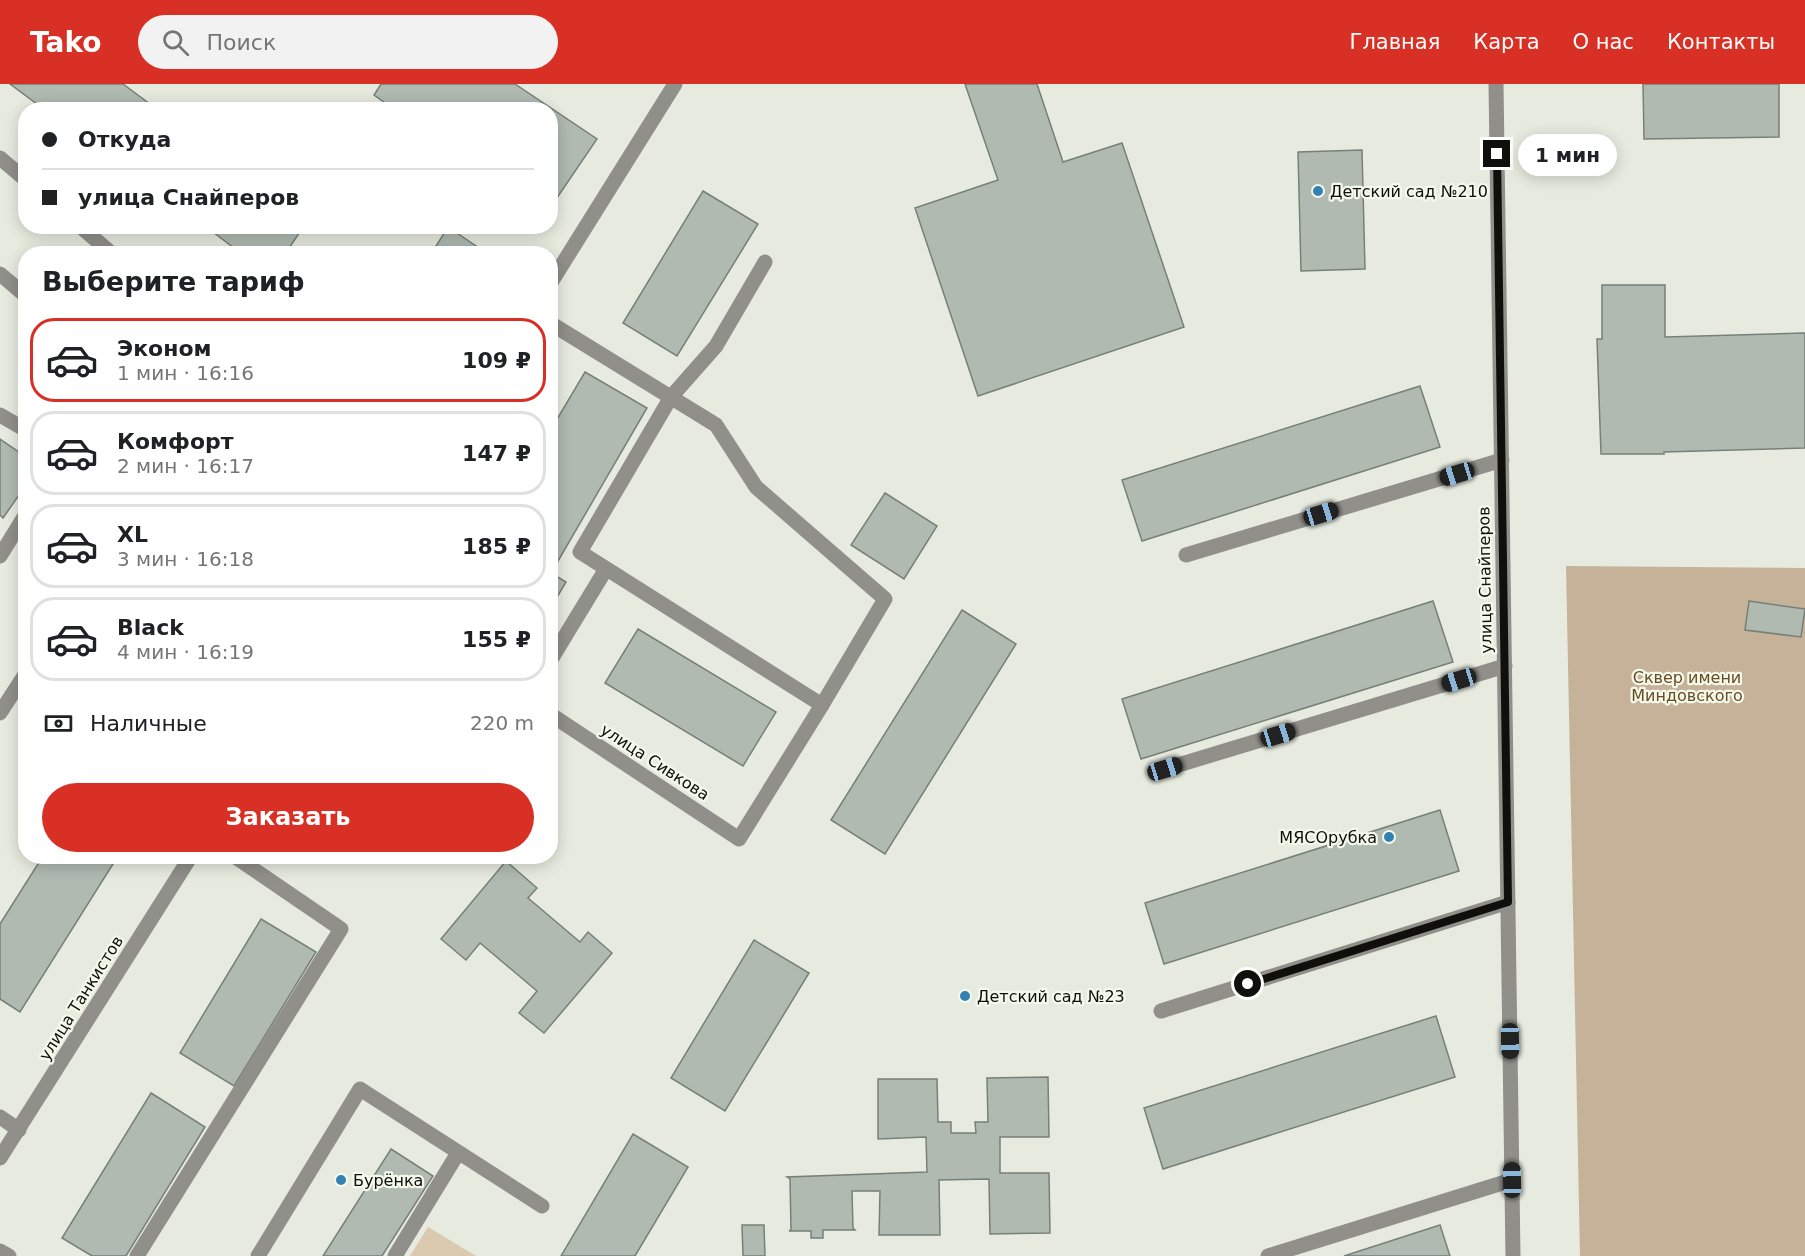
<!DOCTYPE html>
<html lang="ru">
<head>
<meta charset="utf-8">
<style>
  :root { --surface:#fff; --page:#f2f2f2; --text:#202124; --muted:#757577; --line:#e0e0e0; --accent:#d93025 }
  body { margin:0; font-family:"DejaVu Sans",sans-serif; background:var(--page); color:var(--text); height:100vh; display:flex; flex-direction:column; font-size:22px; white-space:nowrap }
  * { box-sizing:border-box; margin:0 }
  p { font-size:20px; color:var(--muted) }
  .icon { flex:none; width:33px; height:33px; fill:none; stroke:currentColor; stroke-width:2; stroke-linecap:round; stroke-linejoin:round }
  .map { position:relative; flex:1; overflow:hidden }
  .side { position:absolute; left:18px; top:162px; width:540px; height:618px; display:flex; flex-direction:column; background:var(--surface); border-radius:24px; box-shadow:0 3px 15px #0003 }
  .side>* { flex:none }
  .banner { position:absolute; left:18px; top:18px; width:540px; height:132px; border-radius:24px; box-shadow:0 3px 15px #0003; display:grid; align-content:center; height:132px; padding:0 24px; background:var(--surface) }
  .end { position:absolute; width:27px; height:27px; margin:-14px; border:8px solid #0f100c; background:#fff; box-shadow:0 0 0 3px #fff }
  .from { border-radius:50% }
  .bubble { position:absolute; height:42px; border-radius:21px; background:var(--surface); box-shadow:0 3px 15px #0003; font-size:20px; font-weight:700; line-height:42px; text-align:center }
  .car { position:absolute; width:18px; height:36px; margin:-18px -9px; border-radius:8px; box-shadow:0 0 4px 2px #0007; background:linear-gradient(#222 24%,#8ab4d8 0 40%,#222 0 76%,#8ab4d8 0 86%,#222 0) }
  .banner b { display:flex; align-items:center; gap:21px; height:57px; font-size:22px }
  .banner b+b { border-top:2px solid var(--line) }
  .banner i { width:15px; height:15px; background:var(--text) }
  ul { padding:0; list-style:none }
  li { display:flex; align-items:center; gap:18px; height:84px; margin:0 12px 9px; padding:0 12px; border:3px solid var(--line); border-radius:24px }
  li div { flex:1 }
  li b { display:block; font-size:22px }
  li em { font-style:normal; font-weight:700 }
  li.active { border-color:var(--accent) }
  li>.icon { width:54px; height:54px; stroke-width:1.5 }
  h2 { padding:0 24px; font-size:27px; line-height:72px }
  .pay { display:flex; align-items:center; gap:15px; height:66px; padding:0 24px; font-size:22px }
  .pay p { margin-inline-start:auto }
  .primary-button { display:flex; gap:12px; margin-top:auto; padding:12px 24px }
  .primary-button a { flex:1; height:69px; border-radius:36px; background:var(--accent); color:#fff; font-size:24px; font-weight:700; line-height:69px; text-align:center }
  header { display:flex; align-items:center; gap:36px; box-sizing:border-box; height:84px; padding:0 30px; background:var(--accent); color:#fff }
  header strong { font-size:28px }
  nav { display:flex; gap:33px; margin-inline-start:auto; font-size:21px }
  .search { width:420px; height:54px; background:var(--page); display:flex; align-items:center; gap:15px; box-sizing:border-box; padding:0 21px; border-radius:33px; color:var(--muted); font-size:22px }
  .map>svg:first-child { display:block }
</style>
</head>
<body>
<header>
<strong>Tako</strong>
<div class="search"><svg class="icon" aria-label="search" viewBox="0 0 24 24"><circle cx="10" cy="10" r="6"/><path d="M15 15l6 6"/></svg>Поиск</div>
<nav><a>Главная</a><a>Карта</a><a>О нас</a><a>Контакты</a></nav>
</header>
<div class="map">
<svg width="1805" height="1172" viewBox="0 0 1805 1172">
  <rect width="100%" height="100%" fill="#e7ebdf"/>
  <path fill="#dbc9b0" d="M 428,1143 L 476,1172 L 410,1172 Z"/>
  <path fill="#c5b299" d="M 1566,482 L 1805,484 L 1805,1172 L 1580,1172 Z"/>
  <g fill="#b0bab1" stroke="#778078" stroke-width="1.5">
    <path d="M 10,0 L 123,0 L 158,26 L 45,26 Z"/>
    <path d="M 381,0 L 515,0 L 597,55 L 550,124 L 550,26 L 395,26 L 374,11 Z"/>
    <path d="M 965,0 L 1037,0 L 1063,78 L 1122,59 L 1184,243 L 978,312 L 915,124 L 998,96 Z"/>
    <path d="M 1643,0 L 1779,0 L 1779,53 L 1644,55 Z"/>
    <path d="M 1362,66 L 1365,185 L 1301,187 L 1298,68 Z"/>
    <path d="M 703,107 L 758,140 L 677,272 L 623,239 Z"/>
    <path d="M 205,142 L 304,142 L 285,170 L 242,170 Z"/>
    <path d="M 448,143 L 488,170 L 431,170 Z"/>
    <path d="M 1602,201 L 1665,201 L 1665,253 L 1805,249 L 1805,364 L 1664,368 L 1664,370 L 1601,370 L 1597,255 L 1602,255 Z"/>
    <path d="M 585,288 L 647,324 L 551,489 L 566,498 L 550,525 L 550,347 Z"/>
    <path d="M 1420,302 L 1440,363 L 1142,457 L 1122,396 Z"/>
    <path d="M 0,355 L 26,373 L 26,401 L 3,434 L 0,431 Z"/>
    <path d="M 885,409 L 937,442 L 904,495 L 851,461 Z"/>
    <path d="M 1433,517 L 1453,578 L 1141,675 L 1122,615 Z"/>
    <path d="M 1749,517 L 1805,525 L 1801,553 L 1745,546 Z"/>
    <path d="M 962,526 L 1016,560 L 885,770 L 831,736 Z"/>
    <path d="M 638,545 L 776,628 L 743,682 L 605,599 Z"/>
    <path d="M 1440,726 L 1459,787 L 1164,880 L 1145,819 Z"/>
    <path d="M 43,772 L 118,772 L 20,928 L 0,915 L 0,840 Z"/>
    <path d="M 506,777 L 537,804 L 528,814 L 580,858 L 588,848 L 612,869 L 544,949 L 519,929 L 537,907 L 480,859 L 466,876 L 441,855 Z"/>
    <path d="M 261,835 L 316,868 L 234,1002 L 180,969 Z"/>
    <path d="M 754,856 L 809,889 L 725,1027 L 671,994 Z"/>
    <path d="M 1436,932 L 1455,993 L 1163,1085 L 1144,1024 Z"/>
    <path d="M 1048,993 L 1049,1053 L 1000,1053 L 1000,1089 L 1049,1089 L 1050,1149 L 990,1150 L 989,1095 L 939,1096 L 940,1151 L 879,1151 L 880,1107 L 852,1107 L 853,1144 L 855,1146 L 823,1146 L 823,1154 L 811,1154 L 811,1147 L 789,1147 L 791,1146 L 790,1095 L 787,1093 L 927,1088 L 926,1053 L 878,1055 L 878,995 L 937,995 L 938,1038 L 951,1038 L 951,1049 L 976,1049 L 975,1038 L 988,1038 L 987,994 Z"/>
    <path d="M 151,1009 L 205,1043 L 126,1172 L 92,1172 L 62,1154 Z"/>
    <path d="M 633,1050 L 688,1083 L 635,1172 L 561,1172 Z"/>
    <path d="M 391,1065 L 433,1092 L 382,1172 L 323,1172 Z"/>
    <path d="M 742,1141 L 764,1141 L 765,1172 L 743,1172 Z"/>
    <path d="M 1440,1141 L 1450,1172 L 1344,1172 Z"/>
  </g>
  <g fill="none" stroke-linecap="round" stroke-linejoin="round">
    <g stroke="#908f8a" stroke-width="15">
      <path d="M 1496,0 L 1513,1172"/>
      <path d="M 0,74 L 26,96"/>
      <path d="M 80,142 L 112,170"/>
      <path d="M 0,190 L 26,212"/>
      <path d="M 550,200 L 675,0"/>
      <path d="M 550,239 L 716,341 L 756,403 L 885,515 L 822,621"/>
      <path d="M 0,331 L 26,346"/>
      <path d="M 1186,471 L 1502,376"/>
      <path d="M 0,472 L 26,430"/>
      <path d="M 550,577 L 606,485"/>
      <path d="M 0,629 L 26,589"/>
      <path d="M 550,630 L 739,755 L 822,621 L 580,468 L 671,313 L 716,262 L 765,178"/>
      <path d="M 1165,685 L 1505,582"/>
      <path d="M 1161,927 L 1508,818"/>
      <path d="M 0,1033 L 19,1046"/>
      <path d="M 0,1074 L 191,772"/>
      <path d="M 0,1167 L 9,1172"/>
      <path d="M 137,1172 L 341,845 L 234,772"/>
      <path d="M 258,1172 L 360,1005 L 542,1122"/>
      <path d="M 395,1172 L 458,1069"/>
      <path d="M 1268,1172 L 1512,1096"/>
    </g>
  </g>
  <g fill="none" stroke-linecap="round" stroke-linejoin="round">
    <path stroke="#0f100c" stroke-width="8" d="M 1248,900 L 1508,818 L 1497,70"/>
  </g>
  <g fill="#3380b2" stroke="#f4f9ec" stroke-width="2">
    <circle cx="1318" cy="107" r="6"/>
    <circle cx="1389" cy="753" r="6"/>
    <circle cx="965" cy="912" r="6"/>
    <circle cx="341" cy="1096" r="6"/>
  </g>
  <g text-anchor="middle" dominant-baseline="central" stroke-width="4.5" stroke-linejoin="round" paint-order="stroke">
    <g font-size="16" fill="#0f100c" stroke="#f4f9ec" text-anchor="start">
      <text x="1330" y="107">Детский сад №210</text>
      <text x="1377" y="753" text-anchor="end">МЯСОрубка</text>
      <text x="977" y="912">Детский сад №23</text>
      <text x="353" y="1096">Бурёнка</text>
    </g>
    <g font-size="16" fill="#0f100c" stroke="#f4f9ec">
      <text transform="translate(1485 496) rotate(-91)">улица Снайперов</text>
      <text transform="translate(655 678) rotate(33)">улица Сивкова</text>
      <text transform="translate(81 914) rotate(-58)">улица Танкистов</text>
    </g>
    <g font-size="16" fill="#694d21" stroke="#f4f9ec">
      <text x="1687" y="593">Сквер имени<tspan x="1687" dy="18">Миндовского</tspan></text>
    </g>
  </g>
</svg>
<i class="end from" style="left:1248px;top:900px"></i>
<i class="end" style="left:1497px;top:70px"></i>
<div class="bubble" style="left:1518px;top:50px;width:99px">1 мин</div>
<i class="car" style="left:1457px;top:390px;rotate:253deg"></i>
<i class="car" style="left:1321px;top:430px;rotate:73deg"></i>
<i class="car" style="left:1459px;top:596px;rotate:253deg"></i>
<i class="car" style="left:1278px;top:651px;rotate:73deg"></i>
<i class="car" style="left:1165px;top:685px;rotate:73deg"></i>
<i class="car" style="left:1510px;top:957px;rotate:179deg"></i>
<i class="car" style="left:1512px;top:1096px;rotate:359deg"></i>
<div class="banner">
<b><i class="from"></i>Откуда</b>
<b><i></i>улица Снайперов</b>
</div>
<section class="side">
<h2>Выберите тариф</h2>
<ul>
<li class="active"><svg class="icon" aria-label="car" viewBox="0 0 24 24"><path d="M5 17H2v-5l4-1 3-4h7l3 4 3 1v5h-3M9 17h6M6 11h13"/><circle cx="7" cy="17" r="2"/><circle cx="17" cy="17" r="2"/></svg><div><b>Эконом</b><p>1 мин · 16:16</p></div><em>109 ₽</em></li>
<li><svg class="icon" aria-label="car" viewBox="0 0 24 24"><path d="M5 17H2v-5l4-1 3-4h7l3 4 3 1v5h-3M9 17h6M6 11h13"/><circle cx="7" cy="17" r="2"/><circle cx="17" cy="17" r="2"/></svg><div><b>Комфорт</b><p>2 мин · 16:17</p></div><em>147 ₽</em></li>
<li><svg class="icon" aria-label="car" viewBox="0 0 24 24"><path d="M5 17H2v-5l4-1 3-4h7l3 4 3 1v5h-3M9 17h6M6 11h13"/><circle cx="7" cy="17" r="2"/><circle cx="17" cy="17" r="2"/></svg><div><b>XL</b><p>3 мин · 16:18</p></div><em>185 ₽</em></li>
<li><svg class="icon" aria-label="car" viewBox="0 0 24 24"><path d="M5 17H2v-5l4-1 3-4h7l3 4 3 1v5h-3M9 17h6M6 11h13"/><circle cx="7" cy="17" r="2"/><circle cx="17" cy="17" r="2"/></svg><div><b>Black</b><p>4 мин · 16:19</p></div><em>155 ₽</em></li>
</ul>
<div class="pay"><svg class="icon" aria-label="cash" viewBox="0 0 24 24"><path d="M3 7h18v10H3z"/><circle cx="12" cy="12" r="2"/></svg>Наличные<p>220 m</p></div>
<div class="primary-button"><a>Заказать</a></div>
</section>
</div>
</body>
</html>
